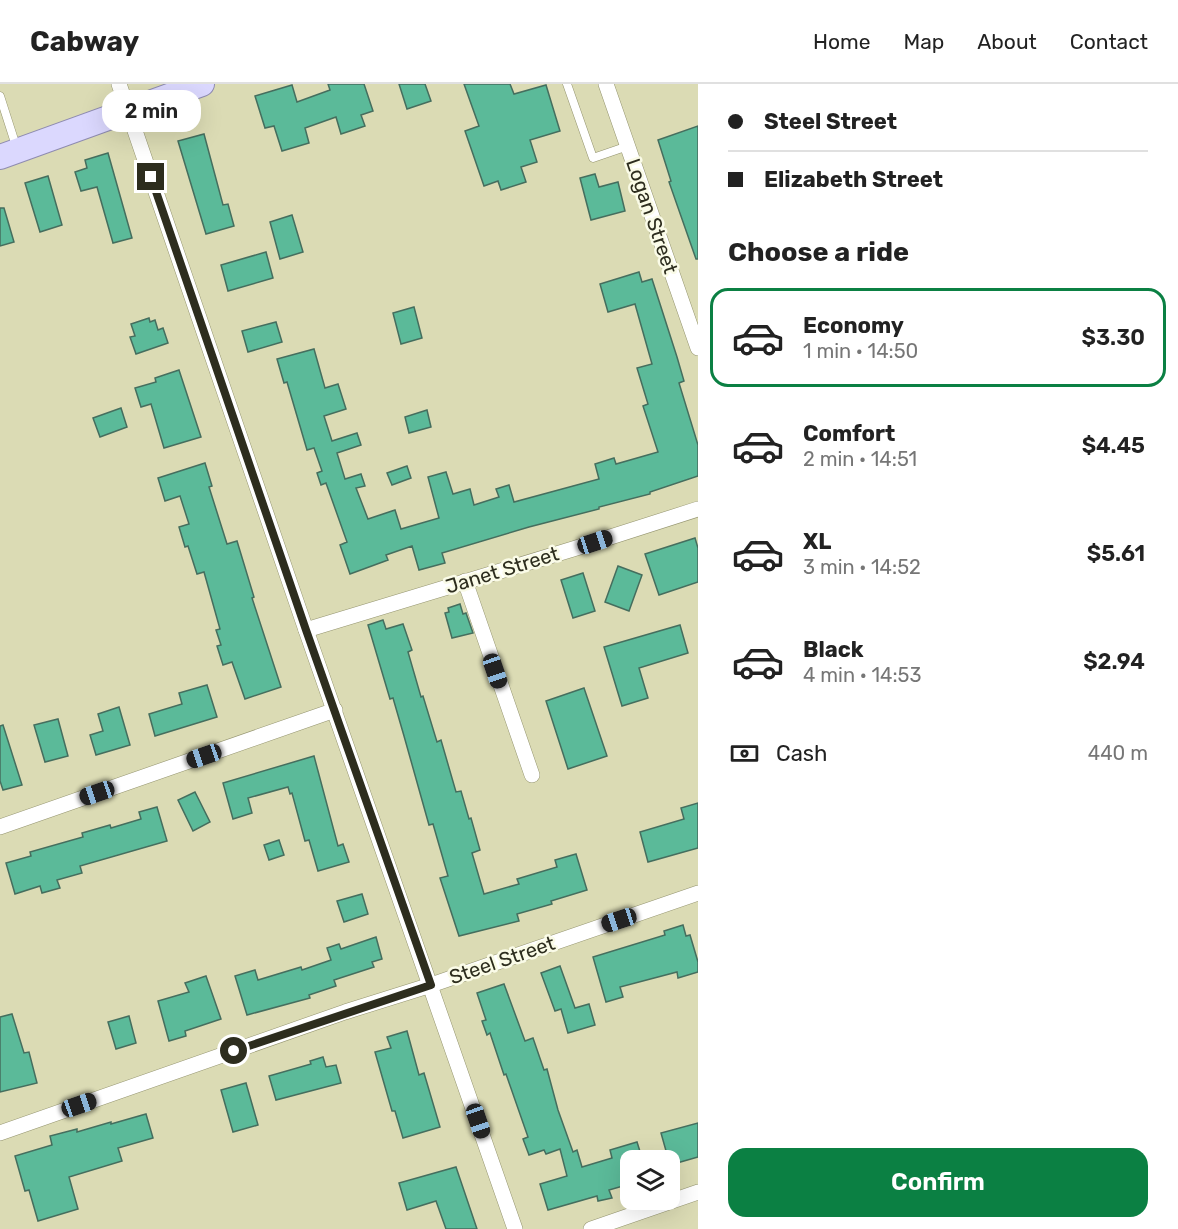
<!DOCTYPE html>
<html lang="en">
<head>
<meta charset="utf-8">
<style>
  :root { --surface:#fff; --page:#f2f2f2; --text:#222; --muted:#767676; --line:#e0e0e0; --accent:#0b8043 }
  body { margin:0; font-family:Rubik,sans-serif; background:var(--page); color:var(--text); height:100vh; display:flex; flex-direction:column; font-size:22px; white-space:nowrap }
  * { box-sizing:border-box; margin:0 }
  p { font-size:20px; color:var(--muted) }
  .icon { flex:none; width:33px; height:33px; fill:none; stroke:currentColor; stroke-width:2; stroke-linecap:round; stroke-linejoin:round }
  .map { position:relative; flex:1; overflow:hidden }
  .details { display:flex; flex-direction:column; background:var(--surface); width:480px }
  .details>* { flex:none }
  .top-card { display:grid; align-content:center; height:132px; padding:0 30px; background:var(--surface) }
  .controls { position:absolute; left:620px; top:1066px; display:grid; gap:12px }
  .controls a { display:grid; place-items:center; width:60px; height:60px; border-radius:12px; background:var(--surface); box-shadow:0 6px 24px #0002; font-size:30px }
  .end { position:absolute; width:27px; height:27px; margin:-14px; border:8px solid #2d2d1e; background:#fff; box-shadow:0 0 0 3px #fff }
  .from { border-radius:50% }
  .bubble { position:absolute; height:42px; border-radius:18px; background:var(--surface); box-shadow:0 6px 24px #0002; font-size:20px; font-weight:600; line-height:42px; text-align:center }
  .car { position:absolute; width:18px; height:36px; margin:-18px -9px; border-radius:8px; box-shadow:0 0 4px 2px #0007; background:linear-gradient(#222 24%,#8ab4d8 0 40%,#222 0 76%,#8ab4d8 0 86%,#222 0) }
  .top-card b { display:flex; align-items:center; gap:21px; height:57px; font-size:22px }
  .top-card b+b { border-top:2px solid var(--line) }
  .top-card i { width:15px; height:15px; background:var(--text) }
  ul { padding:0; list-style:none }
  li { display:flex; align-items:center; gap:18px; height:99px; margin:0 12px 9px; padding:0 18px; border:3px solid transparent; border-radius:18px }
  li div { flex:1 }
  li b { display:block; font-size:22px }
  li em { font-style:normal; font-weight:600 }
  li.on { border-color:var(--accent) }
  li>.icon { width:54px; height:54px; stroke-width:1.5 }
  h2 { padding:0 30px; font-size:27px; line-height:72px }
  .pay { display:flex; align-items:center; gap:15px; height:66px; padding:0 30px; font-size:22px }
  .pay p { margin-inline-start:auto }
  .action { display:flex; gap:12px; margin-top:auto; padding:12px 30px }
  .action a { flex:1; height:69px; border-radius:18px; background:var(--accent); color:#fff; font-size:24px; font-weight:600; line-height:69px; text-align:center }
  header { display:flex; align-items:center; gap:36px; box-sizing:border-box; height:84px; padding:0 30px; background:var(--surface); border-bottom:2px solid var(--line) }
  header strong { font-size:28px }
  nav { display:flex; gap:33px; margin-inline-start:auto; font-size:21px }
  main { display:flex; flex:1; min-height:0 }
  .map>svg:first-child { display:block }
</style>
</head>
<body>
<header>
<strong>Cabway</strong>
<nav><a>Home</a><a>Map</a><a>About</a><a>Contact</a></nav>
</header>
<main>
<div class="map">
<svg width="698" height="1145" viewBox="0 0 698 1145">
  <rect width="100%" height="100%" fill="#dbdbb4"/>
  <g fill="#5bba99" stroke="#456e5e" stroke-width="1.5">
    <path d="M 328,0 L 364,0 L 373,27 L 361,31 L 365,42 L 341,50 L 336,33 L 305,44 L 309,59 L 282,67 L 274,42 L 265,44 L 255,12 L 292,1 L 297,18 L 330,6 Z"/>
    <path d="M 399,0 L 425,0 L 431,17 L 407,25 Z"/>
    <path d="M 464,0 L 510,0 L 514,10 L 546,1 L 560,47 L 530,56 L 537,78 L 521,83 L 526,98 L 501,106 L 498,97 L 484,102 L 465,47 L 479,42 Z"/>
    <path d="M 698,42 L 698,175 L 696,175 L 669,98 L 671,97 L 658,56 Z"/>
    <path d="M 204,50 L 223,121 L 228,120 L 234,142 L 206,150 L 178,57 Z"/>
    <path d="M 108,69 L 132,154 L 113,159 L 97,103 L 81,107 L 75,88 L 87,84 L 85,76 Z"/>
    <path d="M 595,90 L 599,103 L 618,98 L 625,127 L 591,136 L 580,94 Z"/>
    <path d="M 48,92 L 62,141 L 40,148 L 25,99 Z"/>
    <path d="M 0,124 L 4,124 L 14,158 L 0,162 Z"/>
    <path d="M 292,131 L 303,168 L 280,175 L 270,138 Z"/>
    <path d="M 266,168 L 273,194 L 228,207 L 221,181 Z"/>
    <path d="M 639,188 L 642,198 L 652,195 L 677,273 L 684,297 L 679,299 L 698,361 L 698,392 L 650,408 L 650,410 L 599,423 L 599,425 L 529,443 L 442,469 L 445,479 L 419,486 L 412,462 L 386,471 L 388,476 L 350,490 L 340,461 L 347,458 L 326,399 L 321,401 L 317,389 L 322,387 L 314,364 L 307,366 L 287,298 L 284,299 L 277,275 L 314,265 L 325,304 L 338,300 L 346,325 L 324,332 L 332,357 L 357,349 L 361,361 L 337,369 L 345,395 L 361,390 L 365,402 L 356,404 L 368,435 L 395,426 L 401,445 L 439,434 L 428,393 L 446,388 L 453,410 L 470,405 L 474,421 L 499,413 L 496,405 L 509,401 L 514,418 L 599,395 L 595,380 L 614,374 L 616,380 L 658,368 L 643,322 L 648,320 L 637,284 L 652,280 L 635,220 L 608,228 L 600,200 Z"/>
    <path d="M 414,223 L 422,254 L 401,260 L 393,229 Z"/>
    <path d="M 149,234 L 150,238 L 155,236 L 158,246 L 163,244 L 168,259 L 136,270 L 130,253 L 135,252 L 131,240 Z"/>
    <path d="M 276,238 L 282,258 L 248,268 L 242,247 Z"/>
    <path d="M 179,286 L 201,353 L 164,364 L 151,320 L 141,323 L 135,304 L 156,298 L 155,294 Z"/>
    <path d="M 121,324 L 127,343 L 100,353 L 93,334 Z"/>
    <path d="M 427,326 L 431,343 L 409,349 L 405,333 Z"/>
    <path d="M 205,379 L 212,402 L 209,403 L 227,460 L 237,457 L 254,513 L 252,514 L 281,603 L 245,615 L 232,578 L 223,581 L 217,562 L 221,561 L 216,546 L 220,545 L 204,488 L 197,490 L 188,462 L 185,463 L 179,443 L 189,440 L 180,412 L 165,417 L 158,394 Z"/>
    <path d="M 407,382 L 411,394 L 392,401 L 387,389 Z"/>
    <path d="M 695,454 L 698,464 L 698,498 L 659,511 L 645,470 Z"/>
    <path d="M 618,482 L 642,491 L 629,527 L 605,518 Z"/>
    <path d="M 583,489 L 595,527 L 573,534 L 561,496 Z"/>
    <path d="M 460,520 L 463,530 L 466,529 L 473,549 L 452,554 L 445,529 L 449,528 L 448,524 Z"/>
    <path d="M 383,536 L 386,545 L 403,540 L 412,566 L 408,568 L 421,613 L 423,612 L 437,658 L 441,656 L 456,708 L 461,707 L 469,735 L 471,734 L 480,766 L 472,769 L 484,810 L 519,800 L 517,795 L 557,783 L 555,776 L 576,770 L 587,806 L 551,817 L 552,820 L 517,830 L 519,837 L 459,852 L 440,794 L 448,792 L 433,740 L 429,741 L 404,652 L 393,614 L 390,615 L 368,541 Z"/>
    <path d="M 680,541 L 688,569 L 639,584 L 648,614 L 622,622 L 604,563 Z"/>
    <path d="M 207,601 L 217,633 L 155,652 L 149,630 L 182,620 L 179,609 Z"/>
    <path d="M 584,604 L 607,672 L 568,685 L 546,617 Z"/>
    <path d="M 119,623 L 130,661 L 96,671 L 90,651 L 103,647 L 98,630 Z"/>
    <path d="M 58,635 L 68,672 L 45,678 L 34,641 Z"/>
    <path d="M 3,641 L 22,701 L 3,706 L 0,697 L 0,642 Z"/>
    <path d="M 314,672 L 338,762 L 343,760 L 349,778 L 318,787 L 309,756 L 305,757 L 292,709 L 290,710 L 288,703 L 248,714 L 252,729 L 233,735 L 223,699 Z"/>
    <path d="M 195,708 L 210,738 L 193,747 L 178,716 Z"/>
    <path d="M 698,719 L 698,764 L 648,778 L 640,748 L 684,735 L 681,724 Z"/>
    <path d="M 157,723 L 167,757 L 80,782 L 82,789 L 57,796 L 60,804 L 42,809 L 40,802 L 15,810 L 6,779 L 31,772 L 30,768 L 83,753 L 82,749 L 110,741 L 111,744 L 141,735 L 139,728 Z"/>
    <path d="M 279,756 L 284,771 L 269,776 L 264,761 Z"/>
    <path d="M 362,810 L 368,830 L 344,838 L 337,817 Z"/>
    <path d="M 683,841 L 686,852 L 690,851 L 698,878 L 698,888 L 678,894 L 677,888 L 620,903 L 623,913 L 606,918 L 593,873 L 665,851 L 664,847 Z"/>
    <path d="M 376,853 L 382,875 L 372,878 L 374,883 L 334,896 L 336,902 L 309,911 L 310,914 L 247,931 L 235,892 L 255,886 L 258,896 L 301,883 L 302,886 L 331,876 L 327,864 L 339,860 L 341,865 Z"/>
    <path d="M 560,882 L 575,924 L 589,920 L 595,941 L 568,949 L 561,925 L 555,927 L 541,889 Z"/>
    <path d="M 206,892 L 221,935 L 185,947 L 186,952 L 169,957 L 158,917 L 189,908 L 185,899 Z"/>
    <path d="M 504,900 L 525,957 L 533,954 L 544,986 L 547,985 L 558,1026 L 573,1068 L 577,1066 L 582,1083 L 612,1074 L 610,1066 L 637,1058 L 643,1077 L 630,1077 L 630,1100 L 609,1106 L 612,1114 L 598,1117 L 597,1112 L 548,1126 L 540,1100 L 567,1092 L 560,1065 L 546,1070 L 544,1066 L 529,1071 L 523,1055 L 528,1053 L 506,990 L 504,991 L 490,949 L 487,951 L 482,937 L 486,936 L 477,909 Z"/>
    <path d="M 12,930 L 24,969 L 29,968 L 37,999 L 0,1008 L 0,933 Z"/>
    <path d="M 129,932 L 136,959 L 116,965 L 108,938 Z"/>
    <path d="M 407,947 L 419,991 L 424,989 L 440,1043 L 403,1054 L 395,1027 L 392,1027 L 375,968 L 391,964 L 387,953 Z"/>
    <path d="M 323,973 L 326,983 L 336,981 L 341,999 L 276,1016 L 269,992 L 311,980 L 310,977 Z"/>
    <path d="M 246,999 L 258,1041 L 233,1048 L 221,1006 Z"/>
    <path d="M 146,1030 L 153,1054 L 118,1064 L 122,1077 L 69,1093 L 78,1125 L 38,1137 L 29,1106 L 25,1107 L 15,1072 L 52,1061 L 50,1052 L 77,1045 L 77,1048 L 111,1038 L 111,1040 Z"/>
    <path d="M 698,1039 L 698,1073 L 670,1081 L 661,1049 Z"/>
    <path d="M 456,1083 L 477,1145 L 446,1145 L 436,1117 L 407,1126 L 399,1099 Z"/>
  </g>
  <g fill="none" stroke-linecap="round" stroke-linejoin="round">
    <g stroke="#94946f" stroke-width="9">
      <g id="service">
        <path d="M 567,0 L 593,74 L 628,62"/>
        <path d="M 0,12 L 17,65"/>
      </g>
    </g>
    <g stroke="#94946f" stroke-width="16">
      <g id="minor">
        <path d="M 119,0 L 306,546 L 515,1145"/>
        <path d="M 606,0 L 698,264"/>
        <path d="M 465,497 L 532,691"/>
        <path d="M 306,546 L 573,465 L 698,425"/>
        <path d="M 0,743 L 335,626"/>
        <path d="M 0,1049 L 345,928 L 431,901 L 698,809"/>
        <path d="M 591,1145 L 698,1108"/>
      </g>
    </g>
    <g stroke="#8e8bb0" stroke-width="26">
      <path id="primary" d="M 0,73 L 202,0"/>
    </g>
    <use href="#service" stroke="#fff" stroke-width="8"/>
    <use href="#minor" stroke="#fff" stroke-width="15"/>
    <use href="#primary" stroke="#dbd8fe" stroke-width="24"/>
  </g>
  <g fill="none" stroke-linecap="round" stroke-linejoin="round">
    <path stroke="#2d2d1e" stroke-width="8" d="M 151,93 L 306,546 L 431,901 L 234,967"/>
  </g>
  <g text-anchor="middle" dominant-baseline="central" stroke-width="5" stroke-linejoin="round" paint-order="stroke">
    <g font-size="20" fill="#2d2d1e" stroke="#fafbe7">
      <text transform="translate(652 132) rotate(71)">Logan Street</text>
      <text transform="translate(502 486) rotate(-17)">Janet Street</text>
      <text transform="translate(502 876) rotate(-19)">Steel Street</text>
    </g>
  </g>
</svg>
<div class="controls">
<a><svg class="icon" aria-label="layers" viewBox="0 0 24 24"><path d="M12 4l9 5-9 5-9-5zM3 14l9 5 9-5"/></svg></a>
</div>
<i class="end from" style="left:234px;top:967px"></i>
<i class="end" style="left:151px;top:93px"></i>
<div class="bubble" style="left:102px;top:6px;width:99px">2 min</div>
<i class="car" style="left:595px;top:458px;rotate:72deg"></i>
<i class="car" style="left:495px;top:587px;rotate:161deg"></i>
<i class="car" style="left:204px;top:672px;rotate:251deg"></i>
<i class="car" style="left:97px;top:709px;rotate:251deg"></i>
<i class="car" style="left:619px;top:836px;rotate:252deg"></i>
<i class="car" style="left:79px;top:1021px;rotate:71deg"></i>
<i class="car" style="left:478px;top:1037px;rotate:161deg"></i>
</div>
<section class="details">
<div class="top-card">
<b><i class="from"></i>Steel Street</b>
<b><i></i>Elizabeth Street</b>
</div>
<h2>Choose a ride</h2>
<ul>
<li class="on"><svg class="icon" aria-label="car" viewBox="0 0 24 24"><path d="M5 17H2v-5l4-1 3-4h7l3 4 3 1v5h-3M9 17h6M6 11h13"/><circle cx="7" cy="17" r="2"/><circle cx="17" cy="17" r="2"/></svg><div><b>Economy</b><p>1 min · 14:50</p></div><em>$3.30</em></li>
<li><svg class="icon" aria-label="car" viewBox="0 0 24 24"><path d="M5 17H2v-5l4-1 3-4h7l3 4 3 1v5h-3M9 17h6M6 11h13"/><circle cx="7" cy="17" r="2"/><circle cx="17" cy="17" r="2"/></svg><div><b>Comfort</b><p>2 min · 14:51</p></div><em>$4.45</em></li>
<li><svg class="icon" aria-label="car" viewBox="0 0 24 24"><path d="M5 17H2v-5l4-1 3-4h7l3 4 3 1v5h-3M9 17h6M6 11h13"/><circle cx="7" cy="17" r="2"/><circle cx="17" cy="17" r="2"/></svg><div><b>XL</b><p>3 min · 14:52</p></div><em>$5.61</em></li>
<li><svg class="icon" aria-label="car" viewBox="0 0 24 24"><path d="M5 17H2v-5l4-1 3-4h7l3 4 3 1v5h-3M9 17h6M6 11h13"/><circle cx="7" cy="17" r="2"/><circle cx="17" cy="17" r="2"/></svg><div><b>Black</b><p>4 min · 14:53</p></div><em>$2.94</em></li>
</ul>
<div class="pay"><svg class="icon" aria-label="cash" viewBox="0 0 24 24"><path d="M3 7h18v10H3z"/><circle cx="12" cy="12" r="2"/></svg>Cash<p>440 m</p></div>
<div class="action"><a>Confirm</a></div>
</section>
</main>
</body>
</html>
